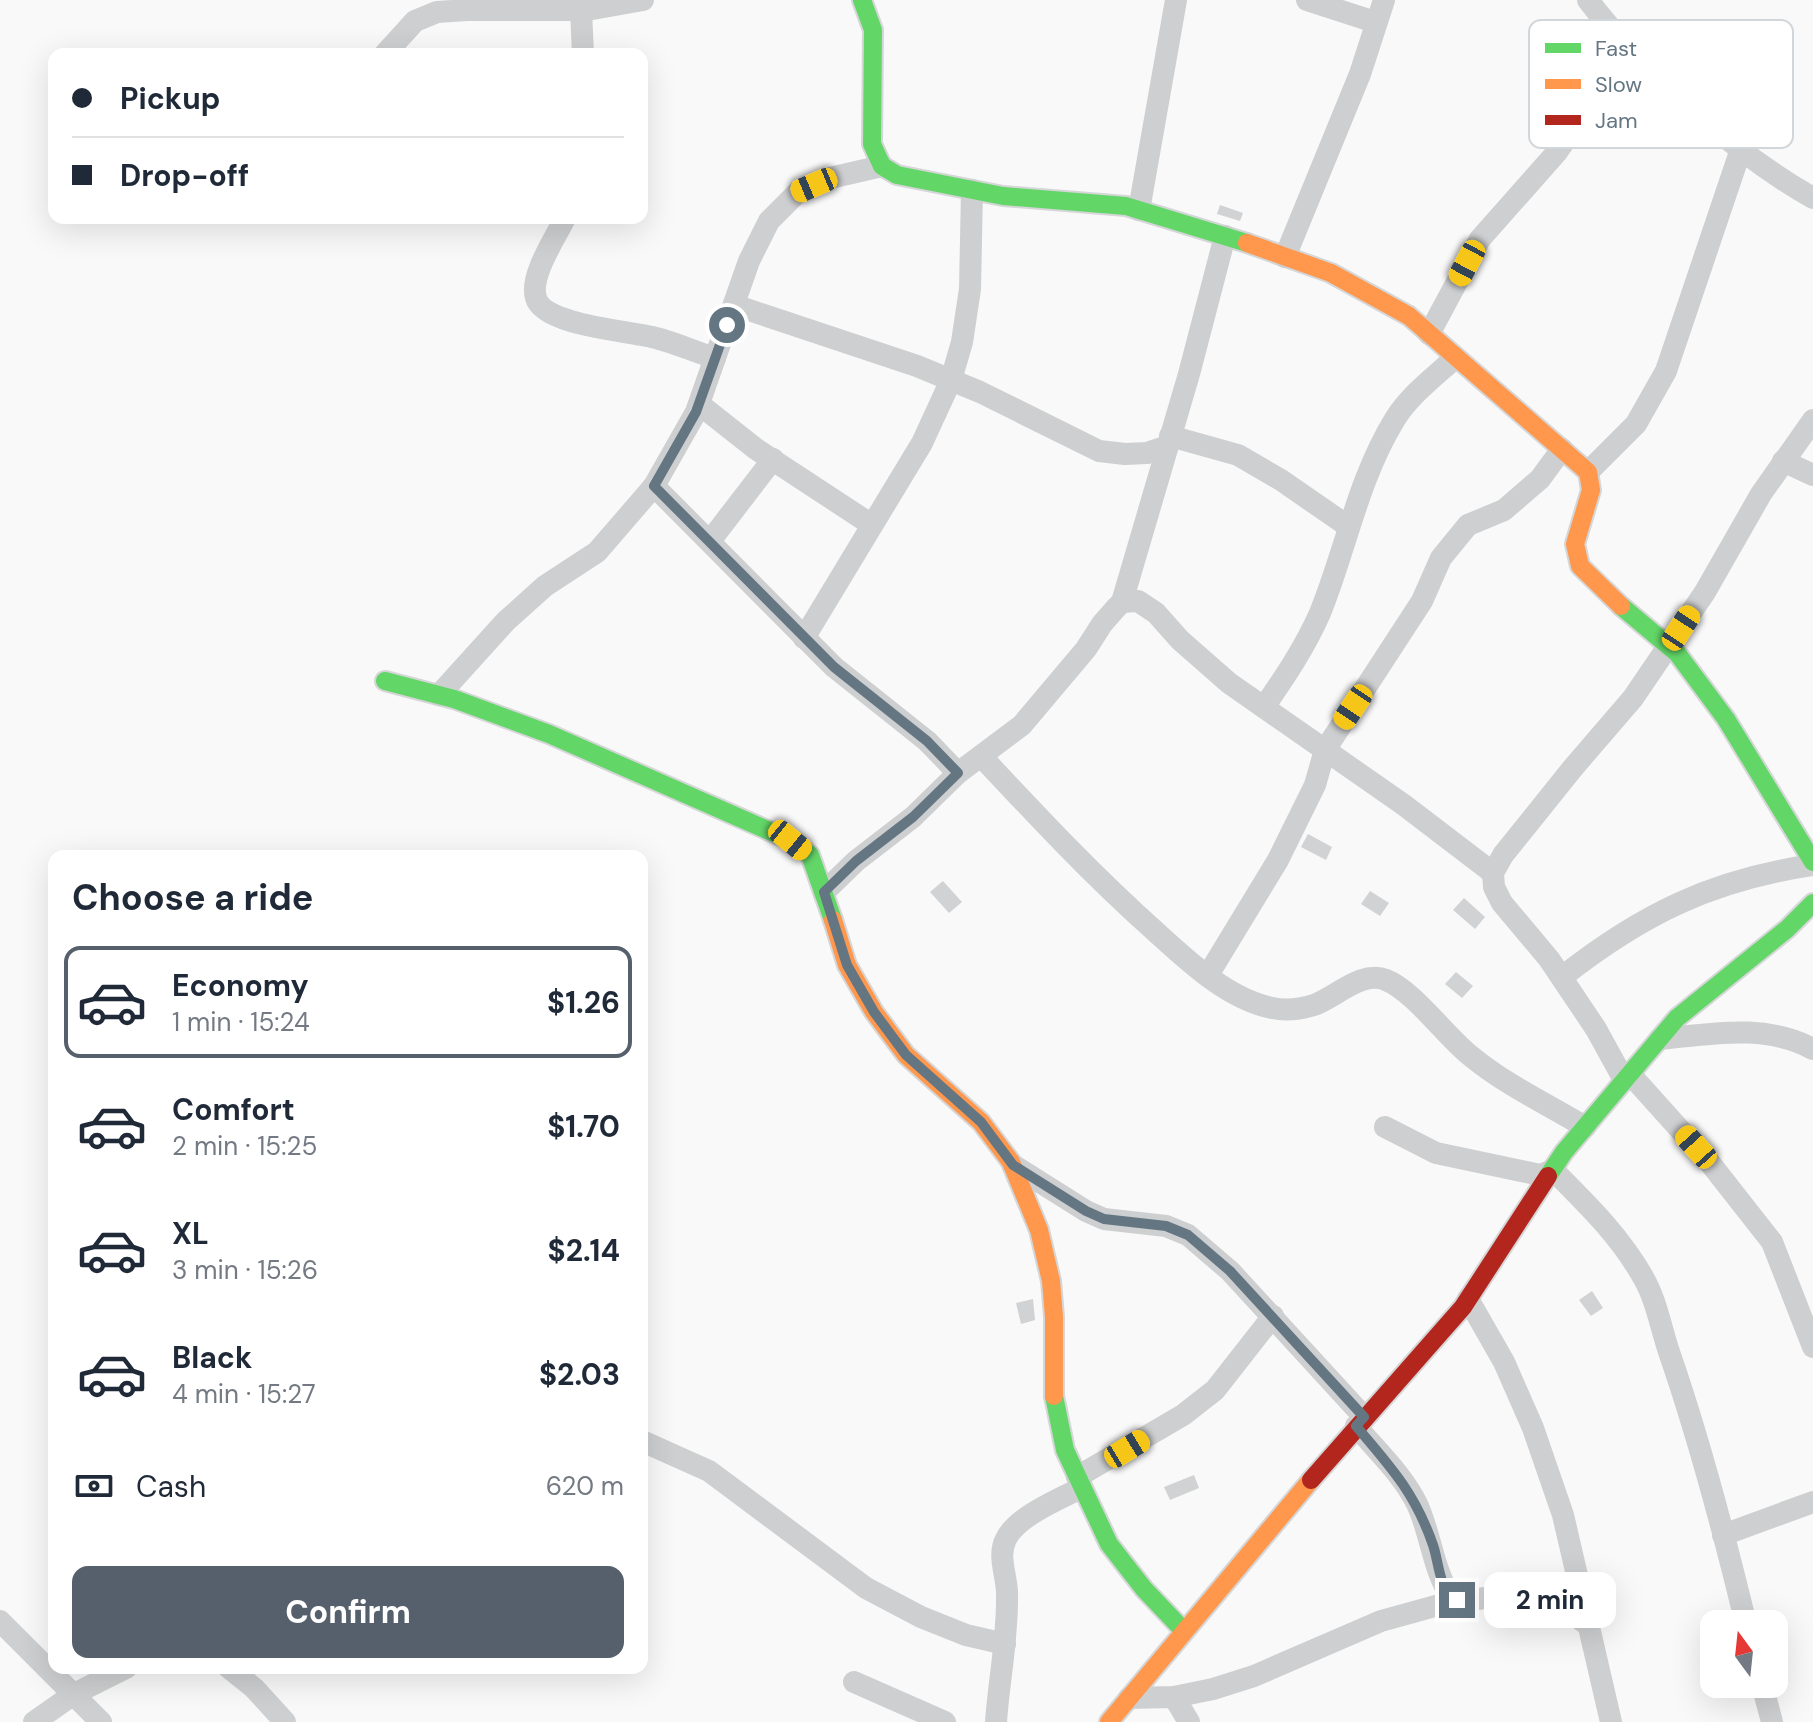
<!DOCTYPE html>
<html lang="en">
<head>
<meta charset="utf-8">
<style>
  :root { --surface:#fff; --page:#f6f6f7; --text:#1f2937; --muted:#747a83; --line:#e0e1e3; --accent:#56606c }
  body { margin:0; font-family:"DM Sans",sans-serif; background:var(--page); color:var(--text); height:100vh; display:flex; flex-direction:column; font-size:30px; white-space:nowrap }
  * { box-sizing:border-box; margin:0 }
  p { font-size:26px; color:var(--muted) }
  .icon { flex:none; width:44px; height:44px; fill:none; stroke:currentColor; stroke-width:2; stroke-linecap:round; stroke-linejoin:round }
  .map { position:relative; flex:1; overflow:hidden }
  .panel { position:absolute; left:48px; top:850px; width:600px; height:824px; display:flex; flex-direction:column; background:var(--surface); border-radius:16px; box-shadow:0 8px 32px #0002 }
  .panel>* { flex:none }
  .hud { position:absolute; left:48px; top:48px; width:600px; height:176px; border-radius:16px; box-shadow:0 8px 32px #0002; display:grid; align-content:center; height:176px; padding:0 24px; background:var(--surface) }
  .needle { width:52px; rotate:345deg }
  .controls { position:absolute; left:1700px; top:1610px; display:grid; gap:16px }
  .controls a { display:grid; place-items:center; width:88px; height:88px; border-radius:16px; background:var(--surface); box-shadow:0 8px 32px #0002; font-size:40px }
  .end { position:absolute; width:36px; height:36px; margin:-18px; border:10px solid #657683; background:#fff; box-shadow:0 0 0 4px #fff }
  .from { border-radius:50% }
  .bubble { position:absolute; height:56px; border-radius:16px; background:var(--surface); box-shadow:0 8px 32px #0002; font-size:26px; font-weight:700; line-height:56px; text-align:center }
  .car { position:absolute; width:24px; height:48px; margin:-24px -12px; border-radius:10px; box-shadow:0 0 6px 2px #0007; background:linear-gradient(#f5c518 24%,#345 0 40%,#f5c518 0 76%,#345 0 86%,#f5c518 0) }
  .hud b { display:flex; align-items:center; gap:28px; height:76px; font-size:30px }
  .hud b+b { border-top:2px solid var(--line) }
  .hud i { width:20px; height:20px; background:var(--text) }
  ul { padding:0; list-style:none }
  li { display:flex; align-items:center; gap:24px; height:112px; margin:0 16px 12px; padding:0 8px; border:4px solid transparent; border-radius:16px }
  li div { flex:1 }
  li b { display:block; font-size:30px }
  li em { font-style:normal; font-weight:700 }
  li.on { border-color:var(--accent) }
  li>.icon { width:72px; height:72px; stroke-width:1.5 }
  h2 { padding:0 24px; font-size:36px; line-height:96px }
  .pay { display:flex; align-items:center; gap:20px; height:88px; padding:0 24px; font-size:30px }
  .pay p { margin-inline-start:auto }
  .primary-button { display:flex; gap:16px; margin-top:auto; padding:16px 24px }
  .primary-button a { flex:1; height:92px; border-radius:16px; background:var(--accent); color:#fff; font-size:32px; font-weight:700; line-height:92px; text-align:center }
  .map>svg:first-child { display:block }
</style>
</head>
<body>
<div class="map">
<svg width="1813" height="1722" viewBox="0 0 1813 1722">
  <rect width="100%" height="100%" fill="#f9f9f9"/>
  <g fill="#d0d2d3">
    <path d="M 1220,205 L 1243,213 L 1240,221 L 1217,214 Z"/>
    <path d="M 1308,834 L 1332,847 L 1326,860 L 1301,847 Z"/>
    <path d="M 943,881 L 962,902 L 949,913 L 930,892 Z"/>
    <path d="M 1370,891 L 1389,903 L 1380,916 L 1361,904 Z"/>
    <path d="M 1464,898 L 1485,917 L 1475,929 L 1453,910 Z"/>
    <path d="M 1456,972 L 1473,986 L 1462,998 L 1445,984 Z"/>
    <path d="M 1592,1291 L 1603,1308 L 1591,1316 L 1579,1300 Z"/>
    <path d="M 1033,1299 L 1035,1320 L 1021,1324 L 1016,1303 Z"/>
    <path d="M 1194,1475 L 1199,1488 L 1170,1500 L 1164,1487 Z"/>
  </g>
  <g fill="none" stroke-linecap="round" stroke-linejoin="round">
    <g stroke="#d5d6d7" stroke-width="22">
      <g id="fast">
        <path d="M 862,0 L 873,30 L 872,144 L 882,166 L 897,175 L 1003,196 L 1126,206 L 1247,243"/>
        <path d="M 1621,606 L 1677,653 L 1726,719 L 1813,862"/>
        <path d="M 385,681 L 454,699 L 549,734 L 790,840 L 810,855 L 833,920"/>
        <path d="M 1548,1176 L 1564,1152 L 1677,1018 L 1787,929 L 1813,903"/>
        <path d="M 1054,1396 L 1065,1450 L 1109,1544 L 1144,1589 L 1184,1631"/>
      </g>
    </g>
    <g stroke="#d5d6d7" stroke-width="22">
      <g id="slow">
        <path d="M 1247,243 L 1331,273 L 1409,316 L 1588,472 L 1591,490 L 1575,544 L 1580,566 L 1621,606"/>
        <path d="M 833,920 L 847,965 L 874,1012 L 906,1055 L 981,1122 L 1011,1162 L 1039,1230 L 1051,1281 L 1054,1317 L 1054,1396"/>
        <path d="M 1109,1722 L 1311,1480"/>
      </g>
    </g>
    <g stroke="#d5d6d7" stroke-width="22">
      <path id="jam" d="M 1311,1480 L 1463,1307 L 1548,1176"/>
    </g>
    <g stroke="#cecfd0" stroke-width="22">
      <path d="M 1307,0 L 1375,22"/>
      <path d="M 1588,0 C 1642,71 1735,154 1813,198"/>
      <path d="M 581,10 L 583,54"/>
      <path d="M 385,54 L 415,21 L 437,12 L 467,10 L 587,10 L 643,0"/>
      <path d="M 1139,210 L 1176,0"/>
      <path d="M 565,218 C 556,237 529,276 536,298 C 544,326 632,331 656,338 C 676,343 695,352 715,358"/>
      <path d="M 1285,257 L 1360,74 L 1384,0"/>
      <path d="M 734,305 L 917,366 L 980,392 L 1099,451 L 1125,454 L 1147,453 L 1168,446"/>
      <path d="M 1429,334 L 1480,239 L 1557,152 L 1630,47"/>
      <path d="M 699,404 L 756,449 L 872,525"/>
      <path d="M 1170,436 L 1238,455 L 1281,480 L 1349,527"/>
      <path d="M 1783,461 L 1813,475"/>
      <path d="M 1588,472 L 1636,424 L 1666,371 L 1741,149"/>
      <path d="M 654,486 L 834,667 L 927,741 L 958,773"/>
      <path d="M 710,541 L 773,459"/>
      <path d="M 1122,602 L 1189,374 L 1225,236"/>
      <path d="M 804,638 L 922,443 L 951,380 L 962,342 L 970,289 L 972,190"/>
      <path d="M 439,695 L 506,621 L 545,586 L 597,552 L 654,486 L 696,412 L 749,261 L 769,221 L 798,192 L 830,178 L 882,166"/>
      <path d="M 1264,707 C 1285,677 1305,647 1320,613 C 1346,549 1358,479 1395,419 C 1410,395 1434,377 1455,358"/>
      <path d="M 981,756 C 1038,817 1094,877 1156,932 C 1189,962 1228,999 1272,1008 C 1285,1011 1301,1009 1314,1005 C 1336,997 1362,970 1386,980 C 1414,991 1447,1038 1472,1057 C 1506,1085 1547,1104 1585,1127"/>
      <path d="M 824,892 L 856,861 L 913,817 L 958,773 L 1022,725 L 1086,649 L 1102,624 L 1116,608 L 1122,602 L 1138,601 L 1156,613 L 1180,640 L 1229,683 L 1404,805 L 1493,873"/>
      <path d="M 1208,975 L 1278,860 L 1315,785 L 1325,750 L 1422,601 L 1441,558 L 1468,525 L 1504,510 L 1540,479 L 1562,449"/>
      <path d="M 1562,977 C 1642,914 1712,880 1813,865"/>
      <path d="M 1660,1039 C 1712,1034 1765,1023 1813,1049"/>
      <path d="M 1630,1074 L 1710,1163 L 1772,1242 L 1813,1347"/>
      <path d="M 1624,1080 L 1596,1029 L 1549,959 L 1502,903 L 1494,887 L 1493,873 L 1503,855 L 1572,769 L 1633,698 L 1705,592 L 1761,494 L 1813,420"/>
      <path d="M 1385,1127 L 1436,1153 L 1540,1175 L 1553,1170 C 1586,1203 1620,1236 1643,1277 C 1656,1299 1661,1328 1669,1352 C 1700,1441 1724,1533 1746,1624"/>
      <path d="M 1013,1165 L 1086,1211 L 1104,1219 L 1166,1226 L 1188,1235 L 1230,1271 L 1364,1417"/>
      <path d="M 1468,1299 L 1504,1362 L 1533,1428 L 1563,1515 L 1611,1722"/>
      <path d="M 1356,1426 C 1377,1451 1403,1475 1417,1504 C 1431,1534 1433,1570 1451,1597 C 1472,1606 1496,1592 1519,1593 C 1544,1593 1567,1611 1587,1624"/>
      <path d="M 642,1441 L 709,1471 L 866,1588 L 921,1617 L 966,1635 L 1005,1644"/>
      <path d="M 1077,1477 L 1183,1415 L 1215,1390 L 1273,1316"/>
      <path d="M 1723,1535 L 1813,1502"/>
      <path d="M 0,1621 L 101,1722"/>
      <path d="M 229,1668 L 254,1688 L 285,1722"/>
      <path d="M 854,1682 L 945,1722"/>
      <path d="M 1762,1684 L 1772,1722"/>
      <path d="M 1174,1697 L 1189,1722"/>
      <path d="M 1129,1698 L 1174,1697 L 1213,1689 L 1254,1676 L 1381,1621 L 1457,1600"/>
      <path d="M 34,1722 L 74,1694 L 126,1668"/>
      <path d="M 996,1722 C 999,1679 1008,1637 1007,1593 C 1007,1576 997,1556 1006,1539 C 1016,1517 1059,1499 1081,1488"/>
    </g>
    <use href="#fast" stroke="#63d668" stroke-width="18"/>
    <use href="#slow" stroke="#ff974d" stroke-width="18"/>
    <use href="#jam" stroke="#b3261e" stroke-width="18"/>
  </g>
  <g fill="none" stroke-linecap="round" stroke-linejoin="round">
    <path stroke="#657683" stroke-width="10" d="M 727,325 L 696,412 L 654,486 L 834,667 L 927,741 L 958,773 L 913,817 L 856,861 L 824,892 L 847,965 L 874,1012 L 906,1055 L 981,1122 L 1013,1165 L 1086,1211 L 1104,1219 L 1166,1226 L 1188,1235 L 1230,1271 L 1364,1417 L 1356,1426 C 1391,1467 1415,1493 1433,1545 C 1439,1562 1439,1592 1457,1600"/>
  </g>
  <rect x="1529" y="20" width="264" height="128" rx="12" fill="#fff" stroke="#d1d6da" stroke-width="2"/>
  <rect x="1545" y="43" width="36" height="10" fill="#63d668"/>
  <rect x="1545" y="79" width="36" height="10" fill="#ff974d"/>
  <rect x="1545" y="115" width="36" height="10" fill="#b3261e"/>
  <g font-size="22" fill="#657683">
    <text x="1595" y="56">Fast</text>
    <text x="1595" y="92">Slow</text>
    <text x="1595" y="128">Jam</text>
  </g>
</svg>
<div class="controls">
<a><svg class="needle" viewBox="-14 -14 28 28"><path d="M0-13l5 13h-10z" fill="#e53935"/><path d="M0 13l5-13h-10z" fill="#747a83"/></svg></a>
</div>
<i class="end from" style="left:727px;top:325px"></i>
<i class="end" style="left:1457px;top:1600px"></i>
<div class="bubble" style="left:1484px;top:1572px;width:132px">2 min</div>
<i class="car" style="left:814px;top:185px;rotate:247deg"></i>
<i class="car" style="left:1467px;top:263px;rotate:208deg"></i>
<i class="car" style="left:1681px;top:628px;rotate:33deg"></i>
<i class="car" style="left:1353px;top:707px;rotate:214deg"></i>
<i class="car" style="left:790px;top:840px;rotate:129deg"></i>
<i class="car" style="left:1696px;top:1147px;rotate:318deg"></i>
<i class="car" style="left:1127px;top:1449px;rotate:59deg"></i>
<div class="hud">
<b><i class="from"></i>Pickup</b>
<b><i></i>Drop-off</b>
</div>
<section class="panel">
<h2>Choose a ride</h2>
<ul>
<li class="on"><svg class="icon" aria-label="car" viewBox="0 0 24 24"><path d="M5 17H2v-5l4-1 3-4h7l3 4 3 1v5h-3M9 17h6M6 11h13"/><circle cx="7" cy="17" r="2"/><circle cx="17" cy="17" r="2"/></svg><div><b>Economy</b><p>1 min · 15:24</p></div><em>$1.26</em></li>
<li><svg class="icon" aria-label="car" viewBox="0 0 24 24"><path d="M5 17H2v-5l4-1 3-4h7l3 4 3 1v5h-3M9 17h6M6 11h13"/><circle cx="7" cy="17" r="2"/><circle cx="17" cy="17" r="2"/></svg><div><b>Comfort</b><p>2 min · 15:25</p></div><em>$1.70</em></li>
<li><svg class="icon" aria-label="car" viewBox="0 0 24 24"><path d="M5 17H2v-5l4-1 3-4h7l3 4 3 1v5h-3M9 17h6M6 11h13"/><circle cx="7" cy="17" r="2"/><circle cx="17" cy="17" r="2"/></svg><div><b>XL</b><p>3 min · 15:26</p></div><em>$2.14</em></li>
<li><svg class="icon" aria-label="car" viewBox="0 0 24 24"><path d="M5 17H2v-5l4-1 3-4h7l3 4 3 1v5h-3M9 17h6M6 11h13"/><circle cx="7" cy="17" r="2"/><circle cx="17" cy="17" r="2"/></svg><div><b>Black</b><p>4 min · 15:27</p></div><em>$2.03</em></li>
</ul>
<div class="pay"><svg class="icon" aria-label="cash" viewBox="0 0 24 24"><path d="M3 7h18v10H3z"/><circle cx="12" cy="12" r="2"/></svg>Cash<p>620 m</p></div>
<div class="primary-button"><a>Confirm</a></div>
</section>
</div>
</body>
</html>
